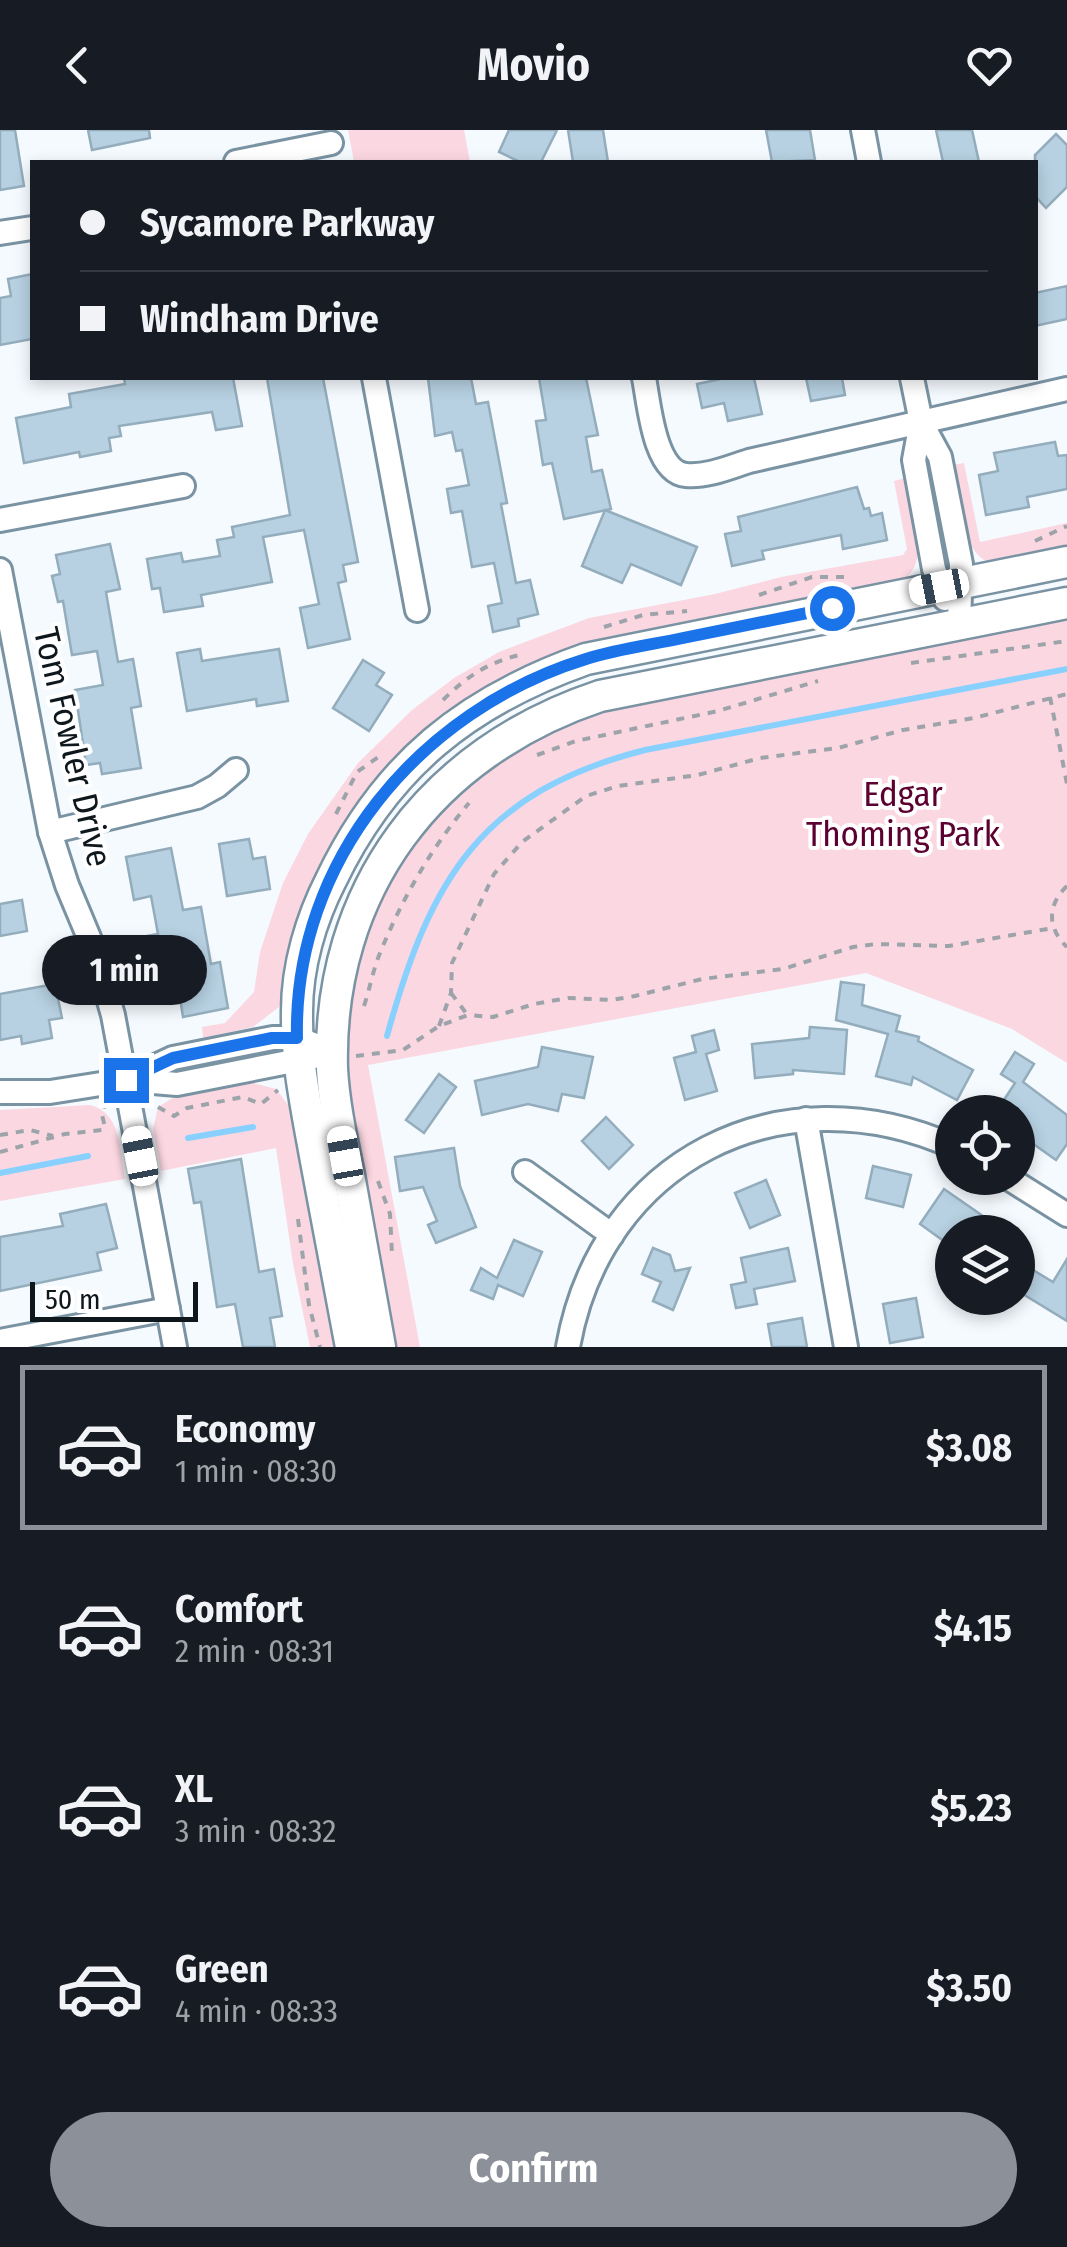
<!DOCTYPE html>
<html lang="en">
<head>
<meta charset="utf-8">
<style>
  :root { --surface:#171b24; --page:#20242c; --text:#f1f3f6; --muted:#9ea1a6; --line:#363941; --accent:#8c9099 }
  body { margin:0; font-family:"Fira Sans Condensed",sans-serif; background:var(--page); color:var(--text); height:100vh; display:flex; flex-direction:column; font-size:38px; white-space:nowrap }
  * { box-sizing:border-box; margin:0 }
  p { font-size:32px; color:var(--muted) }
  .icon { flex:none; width:55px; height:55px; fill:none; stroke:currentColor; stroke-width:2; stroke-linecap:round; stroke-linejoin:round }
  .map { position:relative; height:1217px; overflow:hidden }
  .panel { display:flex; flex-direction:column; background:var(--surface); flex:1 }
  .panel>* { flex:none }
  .top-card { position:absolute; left:30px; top:30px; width:1008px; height:220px; border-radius:0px; box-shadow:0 5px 15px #0003; display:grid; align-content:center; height:220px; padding:0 50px; background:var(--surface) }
  .tools { position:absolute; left:935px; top:965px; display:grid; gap:20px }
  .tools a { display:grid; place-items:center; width:100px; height:100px; border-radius:50%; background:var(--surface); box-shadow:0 5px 15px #0003; font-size:50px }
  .scale { position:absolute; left:30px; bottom:25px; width:168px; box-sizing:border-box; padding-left:10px; border:5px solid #0d171c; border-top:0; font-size:28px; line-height:35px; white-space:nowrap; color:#0d171c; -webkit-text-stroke:8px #fff; paint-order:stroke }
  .end { position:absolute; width:45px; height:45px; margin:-22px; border:12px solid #1a73e8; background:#fff; box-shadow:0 0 0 5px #fff }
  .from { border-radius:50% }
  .bubble { position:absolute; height:70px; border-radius:35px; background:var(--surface); box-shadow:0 5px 15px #0003; font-size:32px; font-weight:700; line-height:70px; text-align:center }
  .car { position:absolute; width:30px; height:60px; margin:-30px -15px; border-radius:12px; box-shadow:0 0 8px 2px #0007; background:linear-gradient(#fff 24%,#345 0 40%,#fff 0 76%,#345 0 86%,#fff 0) }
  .top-card b { display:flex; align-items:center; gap:35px; height:95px; font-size:38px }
  .top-card b+b { border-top:2px solid var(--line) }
  .top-card i { width:25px; height:25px; background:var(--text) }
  ul { padding:18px 0 0; list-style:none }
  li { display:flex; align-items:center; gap:30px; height:165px; margin:0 20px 15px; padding:0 30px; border:5px solid transparent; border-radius:0px }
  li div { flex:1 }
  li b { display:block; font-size:38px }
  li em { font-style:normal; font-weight:700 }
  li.active { border-color:var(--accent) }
  li>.icon { width:90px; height:90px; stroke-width:1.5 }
  .primary-button { display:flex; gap:20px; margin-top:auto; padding:20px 50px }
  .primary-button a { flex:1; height:115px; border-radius:60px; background:var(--accent); color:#fff; font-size:40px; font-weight:700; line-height:115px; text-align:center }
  header { display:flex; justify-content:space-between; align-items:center; height:130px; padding:0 50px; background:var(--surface); font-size:45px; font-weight:700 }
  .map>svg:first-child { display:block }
</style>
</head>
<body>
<header><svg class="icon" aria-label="back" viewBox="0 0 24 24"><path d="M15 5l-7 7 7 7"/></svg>Movio<svg class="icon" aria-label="heart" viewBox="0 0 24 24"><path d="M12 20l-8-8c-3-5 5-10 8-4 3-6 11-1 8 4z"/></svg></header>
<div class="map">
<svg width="1067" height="1217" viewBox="0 0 1067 1217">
  <rect width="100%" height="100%" fill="#f5fafe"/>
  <g fill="#fbd7e2">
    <path d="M 348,0 L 464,0 L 470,32 L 354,32 Z"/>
    <path d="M 964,333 L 980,412 L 1067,393 L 1067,419 C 1047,423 1009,436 990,432 C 961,426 958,360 953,335 Z"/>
    <path d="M 905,348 C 911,379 934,430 902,451 L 589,514 L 526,537 L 481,561 L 402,620 L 365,665 L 279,877 L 253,897 L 203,908 L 202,897 L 225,893 L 254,862 L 260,822 L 283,753 L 308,704 L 358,633 L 412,580 L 454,548 L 499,522 L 589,488 L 715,464 L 781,447 L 903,425 L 907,419 L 894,351 Z"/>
    <path d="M 1067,486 L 1067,933 L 1012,899 L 866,843 L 368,935 L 420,1217 L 395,1217 C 374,1105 340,988 351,874 C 365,737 470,619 600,580 C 656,563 727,554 785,543 C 879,524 973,505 1067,486 Z"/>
    <path d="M 249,952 L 276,959 L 292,980 L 336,1217 L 310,1217 L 293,1134 L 276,1018 L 161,1041 L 153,999 L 158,977 L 176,966 Z"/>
    <path d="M 90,975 C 122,983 120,1022 125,1049 L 0,1071 L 0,980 Z"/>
  </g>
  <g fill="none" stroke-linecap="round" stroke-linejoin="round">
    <g stroke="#88d1fe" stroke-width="6">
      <path d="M 387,906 C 430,750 480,662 645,620 L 1067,539"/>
      <path d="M 188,1008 L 253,997"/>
      <path d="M 0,1043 L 88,1026"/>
    </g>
  </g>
  <g fill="#b7d1e2" stroke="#94adbd" stroke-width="2.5">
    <path d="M 0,0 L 15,0 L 24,56 L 0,60 Z"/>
    <path d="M 88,0 L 149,0 L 150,8 L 92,20 Z"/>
    <path d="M 509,0 L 557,0 L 541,32 L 520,32 L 499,22 Z"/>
    <path d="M 568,0 L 603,0 L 608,32 L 573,32 Z"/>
    <path d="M 766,0 L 810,0 L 815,30 L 772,32 Z"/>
    <path d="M 936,0 L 972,0 L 979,32 L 943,32 Z"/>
    <path d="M 1056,4 L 1067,15 L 1067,57 L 1046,78 L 1035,66 L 1035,25 Z"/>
    <path d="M 32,144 L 32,209 L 0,215 L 0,168 L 11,166 L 8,149 Z"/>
    <path d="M 1067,156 L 1067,189 L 1035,196 L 1035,163 Z"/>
    <path d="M 124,248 L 233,248 L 242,296 L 216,300 L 212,282 L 119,296 L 121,306 L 109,308 L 111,321 L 80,327 L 79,322 L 24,333 L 16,288 L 71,277 L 69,264 L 125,254 Z"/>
    <path d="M 267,248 L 323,248 L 358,432 L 343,435 L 346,451 L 338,453 L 350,509 L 308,518 L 300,478 L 319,474 L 304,400 L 263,407 L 272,452 L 201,465 L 203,476 L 164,482 L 160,458 L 152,459 L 147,429 L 181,423 L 183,432 L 220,426 L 217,410 L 234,407 L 232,397 L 290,385 Z"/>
    <path d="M 428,248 L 471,248 L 476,274 L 488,272 L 507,373 L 501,374 L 516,453 L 530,450 L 538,484 L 518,489 L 519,496 L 493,502 L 488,476 L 502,473 L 494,433 L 472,437 L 462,381 L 451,383 L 447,359 L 469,355 L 462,320 L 456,321 L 452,302 L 435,306 Z"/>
    <path d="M 539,248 L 586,248 L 598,305 L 586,307 L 592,342 L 602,340 L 611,379 L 564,389 L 552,333 L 543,335 L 536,291 L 546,290 Z"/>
    <path d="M 725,248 L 754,248 L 762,284 L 728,291 L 724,273 L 702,278 L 697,254 Z"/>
    <path d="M 806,248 L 842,248 L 845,265 L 811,271 Z"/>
    <path d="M 1055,312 L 1058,326 L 1067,325 L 1067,359 L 1027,367 L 1029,377 L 986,385 L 979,345 L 998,341 L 994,323 Z"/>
    <path d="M 857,357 L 864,379 L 869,378 L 871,386 L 882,383 L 887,410 L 843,419 L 841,405 L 762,421 L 764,429 L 732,436 L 725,404 L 741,401 L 738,387 Z"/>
    <path d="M 605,380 L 697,417 L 681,455 L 631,434 L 622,453 L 582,436 Z"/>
    <path d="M 110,414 L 120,459 L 106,462 L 118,532 L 133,529 L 141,576 L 131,578 L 141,638 L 102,644 L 100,633 L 86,635 L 75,560 L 103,555 L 97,521 L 72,525 L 63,471 L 58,472 L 52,446 L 60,444 L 56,425 Z"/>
    <path d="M 200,519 L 202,531 L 279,519 L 288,571 L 257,576 L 256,569 L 187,581 L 177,523 Z"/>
    <path d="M 363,530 L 384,543 L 376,555 L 392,565 L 369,601 L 333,578 Z"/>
    <path d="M 249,709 L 253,729 L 265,727 L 270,759 L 227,766 L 219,714 Z"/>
    <path d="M 171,718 L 183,780 L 201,777 L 211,834 L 220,832 L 228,878 L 183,887 L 180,868 L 162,871 L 155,832 L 146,834 L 141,807 L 158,804 L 151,766 L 134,770 L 126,727 Z"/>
    <path d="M 22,770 L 27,801 L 0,806 L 0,774 Z"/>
    <path d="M 841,852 L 864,855 L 862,875 L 900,886 L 896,901 L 919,907 L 918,911 L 973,940 L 957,970 L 913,947 L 911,955 L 876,946 L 888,904 L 836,890 Z"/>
    <path d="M 55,854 L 62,888 L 49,890 L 52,908 L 22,914 L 21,906 L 0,910 L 0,864 Z"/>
    <path d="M 810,897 L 847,900 L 844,944 L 793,940 L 793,944 L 755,948 L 752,914 L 809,908 Z"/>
    <path d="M 714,900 L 719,920 L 706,924 L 717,961 L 685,970 L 674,928 L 696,922 L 692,906 Z"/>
    <path d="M 542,917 L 593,927 L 584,968 L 562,964 L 558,981 L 528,974 L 482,985 L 475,951 L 538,937 Z"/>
    <path d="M 1015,922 L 1034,934 L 1023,952 L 1067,985 L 1067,1014 L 1056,1030 L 1018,1003 L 1018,982 L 996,982 L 1015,953 L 1001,944 Z"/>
    <path d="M 439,944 L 456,957 L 424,1003 L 406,990 Z"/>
    <path d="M 606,987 L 633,1015 L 609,1039 L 582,1011 Z"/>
    <path d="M 454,1018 L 460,1056 L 476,1097 L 436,1113 L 428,1095 L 437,1091 L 423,1057 L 400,1061 L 395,1027 Z"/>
    <path d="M 241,1029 L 259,1142 L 274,1139 L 282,1186 L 270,1188 L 275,1217 L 243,1217 L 235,1174 L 217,1177 L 201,1072 L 194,1073 L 188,1039 Z"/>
    <path d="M 873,1036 L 911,1045 L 903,1077 L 866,1068 Z"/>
    <path d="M 766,1050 L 780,1085 L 750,1098 L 735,1063 Z"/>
    <path d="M 944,1059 L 1006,1102 L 952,1102 L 952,1117 L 920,1094 Z"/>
    <path d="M 106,1074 L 117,1118 L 97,1123 L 101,1140 L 0,1161 L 0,1107 L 63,1096 L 60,1084 Z"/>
    <path d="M 514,1110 L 542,1122 L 523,1166 L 498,1155 L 493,1169 L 471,1160 L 481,1138 L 497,1148 Z"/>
    <path d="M 653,1118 L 670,1125 L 675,1141 L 690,1138 L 673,1180 L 653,1171 L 661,1152 L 642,1144 Z"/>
    <path d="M 788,1118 L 795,1151 L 754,1159 L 757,1174 L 736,1178 L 731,1155 L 746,1152 L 741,1128 Z"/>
    <path d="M 1067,1129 L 1067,1191 L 1018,1161 L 1018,1131 L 1053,1152 Z"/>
    <path d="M 916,1168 L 923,1207 L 890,1213 L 883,1174 Z"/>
    <path d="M 802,1188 L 807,1217 L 772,1217 L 768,1194 Z"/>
  </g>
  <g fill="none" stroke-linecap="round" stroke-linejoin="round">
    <g stroke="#7a93a3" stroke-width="28">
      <g id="minor">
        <path d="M 863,0 L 869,32"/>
        <path d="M 236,32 L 331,13"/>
        <path d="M 0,103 L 32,98"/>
        <path d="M 374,248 L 417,480"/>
        <path d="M 644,248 C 649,273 654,342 686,345 C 707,347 730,337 749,331 L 1067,259"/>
        <path d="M 912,248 L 921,292 L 940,327 L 961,434 L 959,494"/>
        <path d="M 921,292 L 914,330 L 934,439 L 945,469"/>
        <path d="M 0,390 L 183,356"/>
        <path d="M 0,440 L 50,702 L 67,755 L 95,822 L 113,885 L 175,1217"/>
        <path d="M 50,702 L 197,667 L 217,656 L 236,640"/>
        <path d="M 129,950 L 177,954 L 314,927"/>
        <path d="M 0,962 L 50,962 L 126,950 L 173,928 L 273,908 L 297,908 L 332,921"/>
        <path d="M 806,989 L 846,1217"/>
        <path d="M 525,1042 L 612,1105"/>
        <path d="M 1008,1048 L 1067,1085"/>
        <path d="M 0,1211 L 168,1179"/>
        <path d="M 568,1217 C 601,1030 780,940 952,1016"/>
      </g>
    </g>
    <g stroke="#7a93a3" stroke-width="35">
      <g id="secondary">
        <path d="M 351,1217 C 339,1155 328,1093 316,1031 C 307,981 296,931 297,881 C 297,836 311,789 331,750 C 386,635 467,571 586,529 L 1067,432"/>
        <path d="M 380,1217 C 370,1160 359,1102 349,1045 C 342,1010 334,975 332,939 C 327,759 432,622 600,566 L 1067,473"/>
      </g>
    </g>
    <g stroke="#9da4a9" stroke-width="4" stroke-dasharray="8 8" stroke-linecap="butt">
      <path d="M 1035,411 L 1067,396"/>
      <path d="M 759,465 L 812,447 L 851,447"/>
      <path d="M 604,497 L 643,485 L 687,481"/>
      <path d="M 911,533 L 1067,511"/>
      <path d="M 1050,567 L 1067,654"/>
      <path d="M 443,570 C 467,546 490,531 524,524"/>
      <path d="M 537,625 L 576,611 L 718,581 L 818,551"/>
      <path d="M 336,684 L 357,642 L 384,623"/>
      <path d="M 1067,756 C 1047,775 1047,798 1067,817"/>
      <path d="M 451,863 L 466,883"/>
      <path d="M 364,876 C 370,858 373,840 380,823 C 402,769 431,718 469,673"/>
      <path d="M 439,896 L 451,863 L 452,833 L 494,744 L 522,712 L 586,666 L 618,656 L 698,645 L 760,628 L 838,618 L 903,600 L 974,588 L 1067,564"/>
      <path d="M 356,926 L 403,920 L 439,896 L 468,885 L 493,887 L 534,874 L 568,868 L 611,870 L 635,866 L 702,849 L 783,839 L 853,817 L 876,814 L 949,816 L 1053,798"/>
      <path d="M 158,977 L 174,986 L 187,978 L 243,967 L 261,974 L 278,960"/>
      <path d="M 0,1005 L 30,1000 L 53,1006"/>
      <path d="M 0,1022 L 65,1004 L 102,1000 L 105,997 L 102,985 L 104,977"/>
      <path d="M 378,1051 L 390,1084 L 392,1124"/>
      <path d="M 298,1089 L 309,1175 L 320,1217"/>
    </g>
    <use href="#minor" stroke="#fff" stroke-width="22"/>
    <use href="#secondary" stroke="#fff" stroke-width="30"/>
  </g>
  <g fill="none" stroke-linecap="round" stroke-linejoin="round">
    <path stroke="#1a73e8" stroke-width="12" d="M 126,950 L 173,928 L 272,908 L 297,908 C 293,731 420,580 586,529 C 617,519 650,515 683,508 C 733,498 783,488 832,478"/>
  </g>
  <g text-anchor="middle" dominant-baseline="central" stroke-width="8" stroke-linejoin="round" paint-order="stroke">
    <g font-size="35" fill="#0d171c" stroke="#fff">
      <text transform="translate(73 617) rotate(77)">Tom Fowler Drive</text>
    </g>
    <g font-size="35" fill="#5b0030" stroke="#fff">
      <text x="903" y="664">Edgar<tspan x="903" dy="40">Thoming Park</tspan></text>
    </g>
  </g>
</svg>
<div class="tools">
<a><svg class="icon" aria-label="locate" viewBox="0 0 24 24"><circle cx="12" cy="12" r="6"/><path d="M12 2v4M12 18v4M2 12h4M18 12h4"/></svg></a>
<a><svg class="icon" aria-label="layers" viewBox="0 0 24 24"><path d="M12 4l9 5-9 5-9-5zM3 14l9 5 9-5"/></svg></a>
</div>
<div class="scale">50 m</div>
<i class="end from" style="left:832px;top:478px"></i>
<i class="end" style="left:126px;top:950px"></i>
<div class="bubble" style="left:42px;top:805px;width:165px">1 min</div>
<i class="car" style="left:939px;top:457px;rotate:259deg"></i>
<i class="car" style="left:140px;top:1026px;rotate:349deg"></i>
<i class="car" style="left:345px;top:1026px;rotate:350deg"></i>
<div class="top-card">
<b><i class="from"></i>Sycamore Parkway</b>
<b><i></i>Windham Drive</b>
</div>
</div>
<section class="panel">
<ul>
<li class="active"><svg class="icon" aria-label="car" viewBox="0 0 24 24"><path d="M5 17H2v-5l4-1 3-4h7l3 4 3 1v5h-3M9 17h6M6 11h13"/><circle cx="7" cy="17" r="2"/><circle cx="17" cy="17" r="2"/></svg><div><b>Economy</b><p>1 min · 08:30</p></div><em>$3.08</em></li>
<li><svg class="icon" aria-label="car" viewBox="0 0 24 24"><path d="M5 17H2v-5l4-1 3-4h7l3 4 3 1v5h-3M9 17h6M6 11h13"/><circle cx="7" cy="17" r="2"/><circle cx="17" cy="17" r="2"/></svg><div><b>Comfort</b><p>2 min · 08:31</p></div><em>$4.15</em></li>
<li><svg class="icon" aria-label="car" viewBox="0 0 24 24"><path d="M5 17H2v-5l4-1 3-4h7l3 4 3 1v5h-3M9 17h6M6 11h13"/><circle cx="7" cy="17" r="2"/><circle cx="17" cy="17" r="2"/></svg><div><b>XL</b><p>3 min · 08:32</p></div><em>$5.23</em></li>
<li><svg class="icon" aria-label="car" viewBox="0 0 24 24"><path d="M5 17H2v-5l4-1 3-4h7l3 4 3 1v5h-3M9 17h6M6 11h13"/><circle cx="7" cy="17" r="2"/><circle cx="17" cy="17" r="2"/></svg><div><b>Green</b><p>4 min · 08:33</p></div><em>$3.50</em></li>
</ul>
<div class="primary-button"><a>Confirm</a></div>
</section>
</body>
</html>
